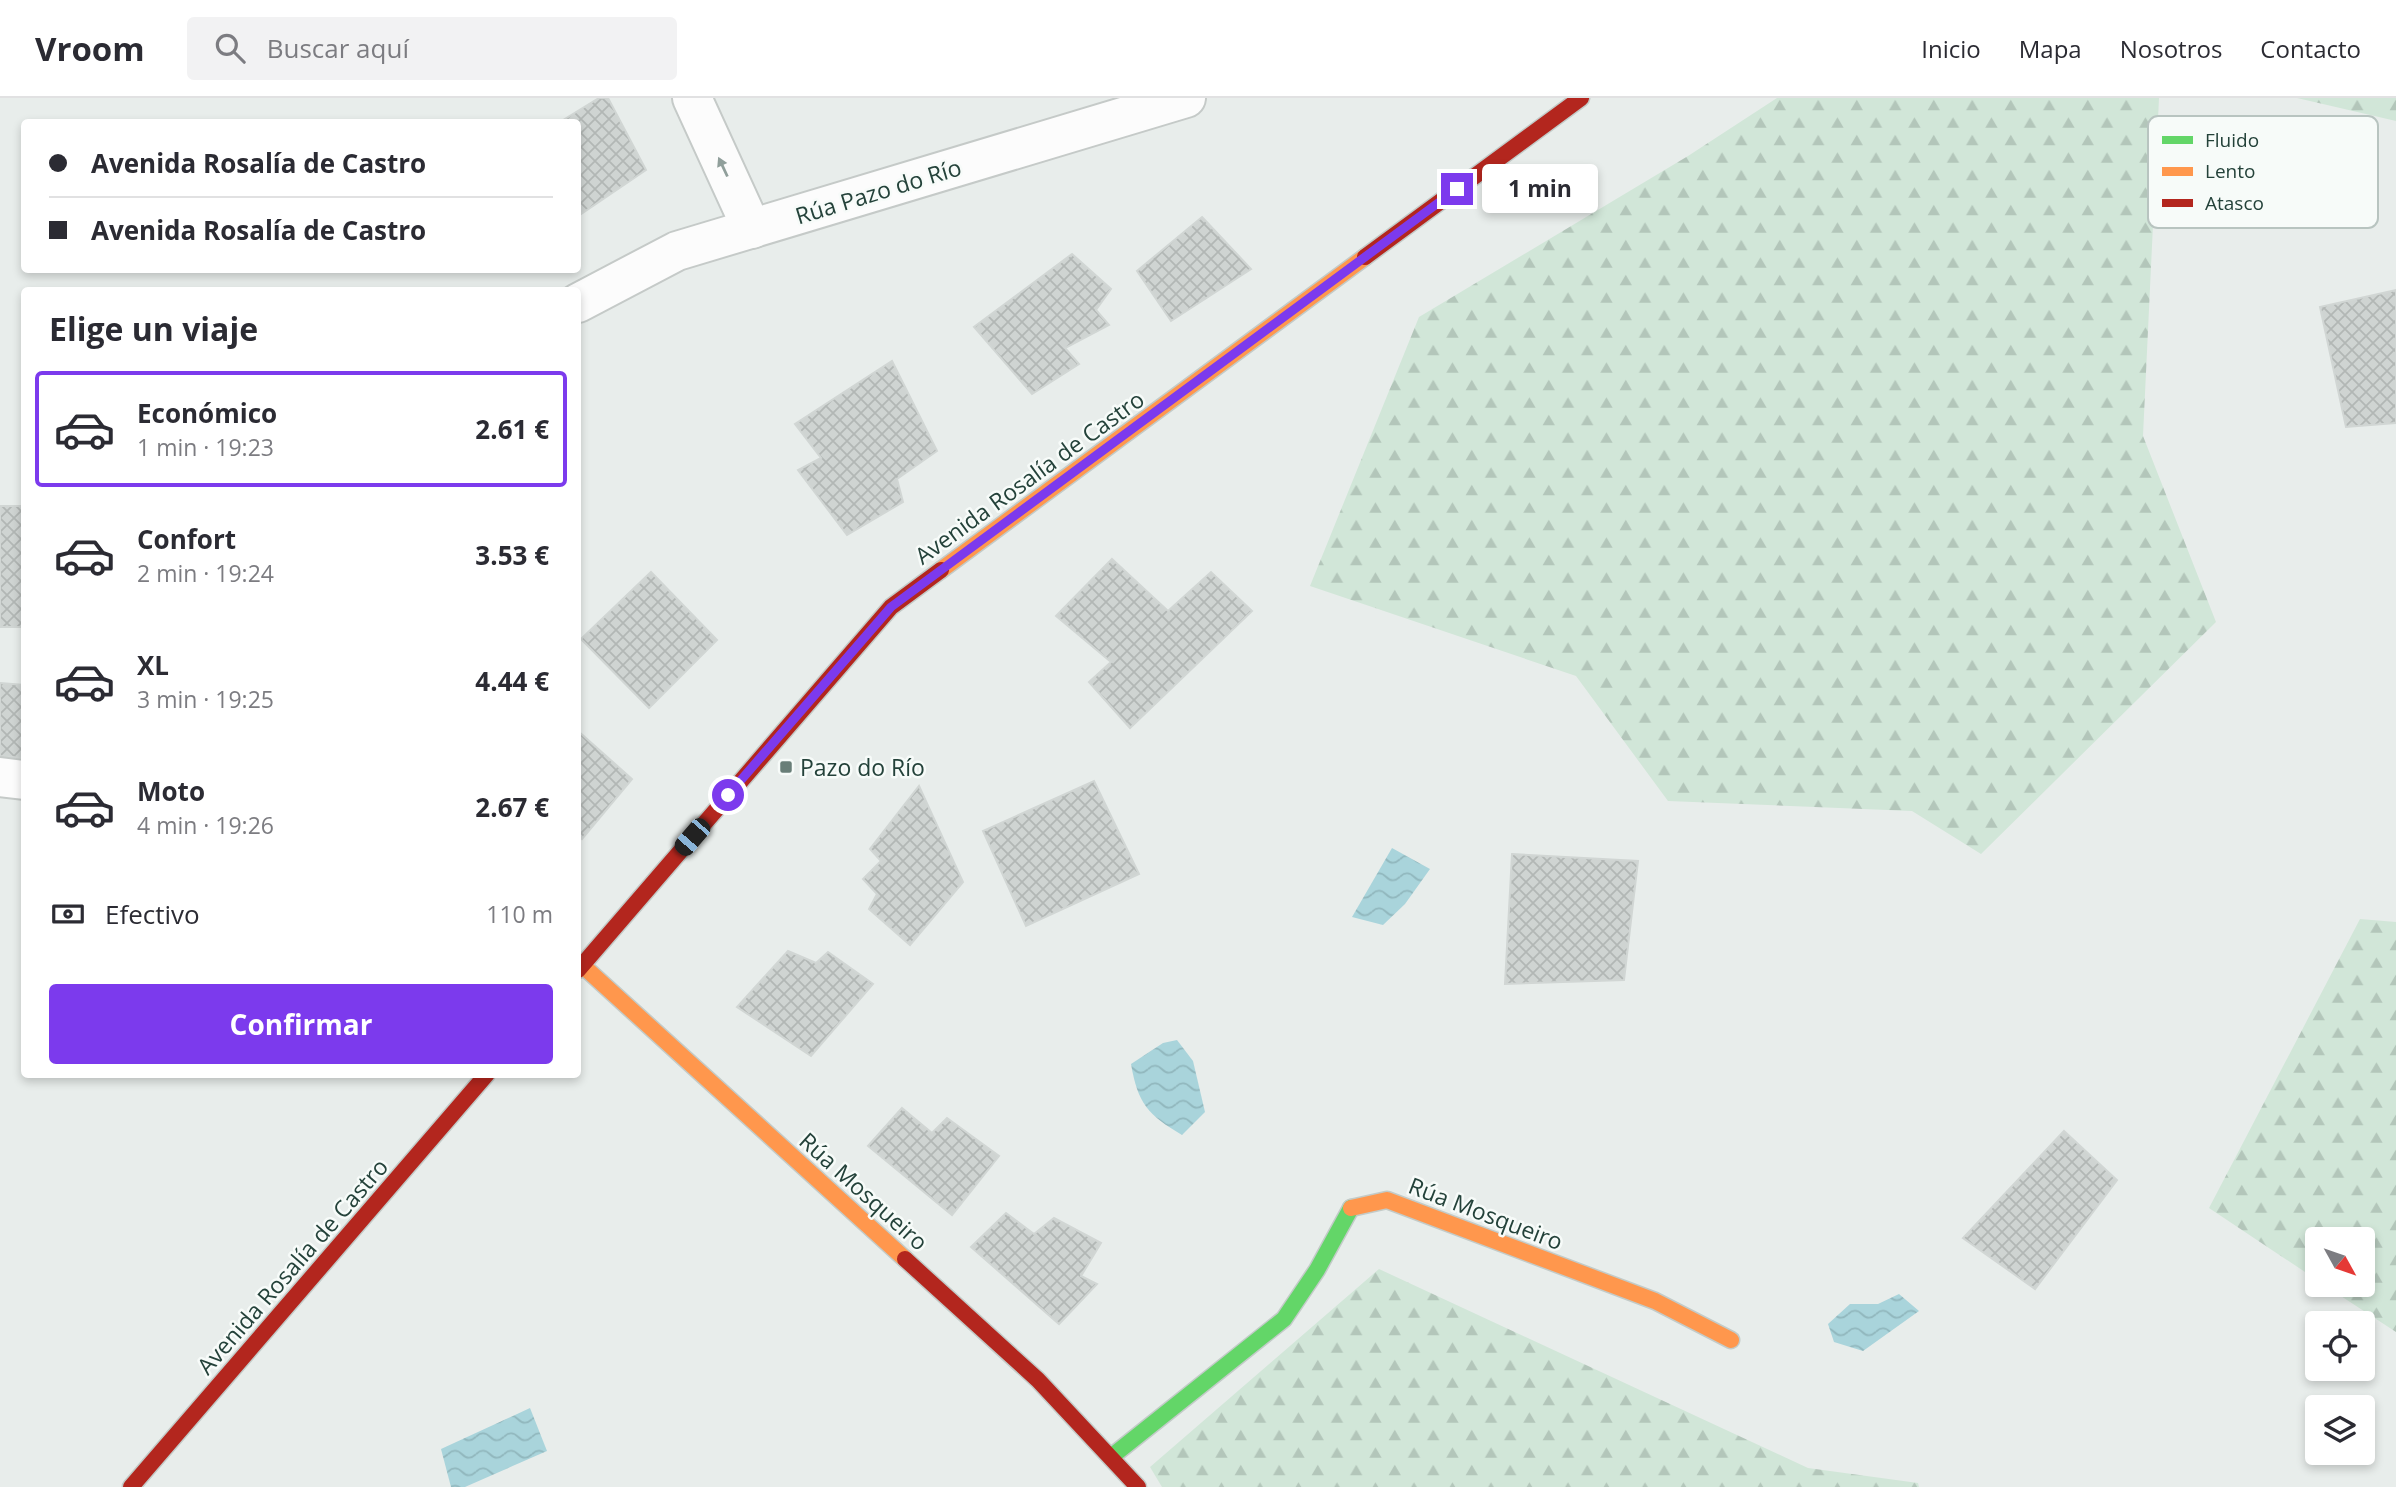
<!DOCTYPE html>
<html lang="es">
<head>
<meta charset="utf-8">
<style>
  :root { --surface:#fff; --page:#f2f2f3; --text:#2b2b33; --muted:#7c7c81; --line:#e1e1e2; --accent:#7c3aed }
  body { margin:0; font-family:"Open Sans",sans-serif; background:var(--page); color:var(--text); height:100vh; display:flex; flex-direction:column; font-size:26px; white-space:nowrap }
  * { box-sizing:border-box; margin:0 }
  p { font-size:23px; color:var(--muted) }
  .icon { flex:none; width:38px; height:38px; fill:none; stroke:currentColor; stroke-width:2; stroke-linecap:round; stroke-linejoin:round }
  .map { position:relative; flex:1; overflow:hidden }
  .details { position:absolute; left:21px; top:189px; width:560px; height:791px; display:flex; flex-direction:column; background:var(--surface); border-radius:7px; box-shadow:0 4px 10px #0003 }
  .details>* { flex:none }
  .banner { position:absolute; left:21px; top:21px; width:560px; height:154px; border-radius:7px; box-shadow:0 4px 10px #0003; display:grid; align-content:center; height:154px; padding:0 28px; background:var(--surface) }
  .needle { width:46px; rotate:130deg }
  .tools { position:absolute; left:2305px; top:1129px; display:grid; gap:14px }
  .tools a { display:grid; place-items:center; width:70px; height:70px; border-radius:7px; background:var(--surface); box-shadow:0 4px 10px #0003; font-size:35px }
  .end { position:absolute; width:32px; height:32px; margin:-16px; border:9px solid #7c3aed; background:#fff; box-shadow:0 0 0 4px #fff }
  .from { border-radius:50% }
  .bubble { position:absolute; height:49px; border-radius:7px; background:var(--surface); box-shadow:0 4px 10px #0003; font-size:23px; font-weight:700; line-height:49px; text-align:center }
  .car { position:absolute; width:21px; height:42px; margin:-21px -10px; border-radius:9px; box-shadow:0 0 5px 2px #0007; background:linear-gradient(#222 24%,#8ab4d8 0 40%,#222 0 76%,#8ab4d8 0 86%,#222 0) }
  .banner b { display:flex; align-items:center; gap:24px; height:66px; font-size:26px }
  .banner b+b { border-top:2px solid var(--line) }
  .banner i { width:18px; height:18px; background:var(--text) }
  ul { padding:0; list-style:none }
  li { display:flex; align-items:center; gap:21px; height:116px; margin:0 14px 10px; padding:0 14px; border:4px solid transparent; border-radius:7px }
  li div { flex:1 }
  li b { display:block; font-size:26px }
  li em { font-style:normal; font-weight:700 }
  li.selected { border-color:var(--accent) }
  li>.icon { width:63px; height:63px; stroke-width:1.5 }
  h2 { padding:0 28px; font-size:32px; line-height:84px }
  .pay { display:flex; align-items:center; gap:18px; height:77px; padding:0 28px; font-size:26px }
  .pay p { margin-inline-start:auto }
  .cta { display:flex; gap:14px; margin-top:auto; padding:14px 28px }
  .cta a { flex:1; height:80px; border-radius:7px; background:var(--accent); color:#fff; font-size:28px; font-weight:700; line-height:80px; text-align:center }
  header { display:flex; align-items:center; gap:42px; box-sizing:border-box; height:98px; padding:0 35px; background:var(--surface); border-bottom:2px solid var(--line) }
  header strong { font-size:33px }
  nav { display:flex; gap:38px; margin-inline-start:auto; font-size:24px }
  .search { width:490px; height:63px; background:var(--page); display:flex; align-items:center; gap:18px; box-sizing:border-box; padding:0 24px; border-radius:7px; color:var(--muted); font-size:26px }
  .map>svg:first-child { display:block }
</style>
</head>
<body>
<header>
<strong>Vroom</strong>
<div class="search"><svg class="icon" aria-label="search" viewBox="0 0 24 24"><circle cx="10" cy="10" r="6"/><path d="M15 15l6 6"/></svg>Buscar aquí</div>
<nav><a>Inicio</a><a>Mapa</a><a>Nosotros</a><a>Contacto</a></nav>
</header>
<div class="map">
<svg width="2396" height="1389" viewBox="0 0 2396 1389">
  <defs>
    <pattern id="forest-firs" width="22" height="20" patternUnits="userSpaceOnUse" patternTransform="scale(1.75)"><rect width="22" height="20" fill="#d1e6d8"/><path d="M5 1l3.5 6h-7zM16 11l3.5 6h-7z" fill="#b3c6ba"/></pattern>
    <pattern id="water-waves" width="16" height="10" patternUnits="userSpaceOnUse" patternTransform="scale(1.75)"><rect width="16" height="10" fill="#a9d4db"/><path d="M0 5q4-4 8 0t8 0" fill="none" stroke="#91b7bd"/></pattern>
    <pattern id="building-cross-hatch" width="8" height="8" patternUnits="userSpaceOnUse" patternTransform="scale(1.75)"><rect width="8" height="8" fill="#cfd4d2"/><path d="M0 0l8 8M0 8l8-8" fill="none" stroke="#b2b7b5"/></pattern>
  </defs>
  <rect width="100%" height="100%" fill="#e8edeb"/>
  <g fill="url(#forest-firs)">
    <path d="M 1777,0 L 2159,0 L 2143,338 L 2216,524 L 1981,756 L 1912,713 L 1668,703 L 1576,578 L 1310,488 L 1419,219 L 1688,58 Z"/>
    <path d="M 2297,0 L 2396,0 L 2396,23 Z"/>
    <path d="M 2360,821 L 2396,824 L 2396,1234 L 2324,1187 L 2362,1186 L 2362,1141 L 2317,1141 L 2317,1182 L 2209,1110 Z"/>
    <path d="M 1379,1171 L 1808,1370 L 1918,1385 L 1919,1389 L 1162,1389 L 1150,1369 Z"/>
  </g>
  <g fill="url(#water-waves)">
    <path d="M 1392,750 L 1430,771 L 1405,806 L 1383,827 L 1352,819 Z"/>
    <path d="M 1177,942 L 1193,963 L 1205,1014 L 1182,1037 C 1148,1017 1138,1006 1131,966 L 1163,945 Z"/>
    <path d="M 1899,1196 L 1919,1213 L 1863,1253 L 1834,1244 L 1828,1226 L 1850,1206 L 1878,1206 Z"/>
    <path d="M 530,1310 L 547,1353 L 465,1389 L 451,1389 L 441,1351 Z"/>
  </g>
  <g fill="url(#building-cross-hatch)" stroke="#d1d6d4" stroke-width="2">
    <path d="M 599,0 L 608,0 L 646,72 L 581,116 L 578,111 L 578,24 L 560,24 Z"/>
    <path d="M 1202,119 L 1251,171 L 1171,223 L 1137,173 Z"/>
    <path d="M 1072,156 L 1111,191 L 1096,212 L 1109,227 L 1065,250 L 1079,266 L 1032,296 L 974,229 Z"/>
    <path d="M 2396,192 L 2396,325 L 2346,329 L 2320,209 Z"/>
    <path d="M 892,263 L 937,353 L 897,381 L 903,404 L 847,437 L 798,372 L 821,360 L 795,326 Z"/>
    <rect x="0" y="408" width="24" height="121"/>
    <path d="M 1112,461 L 1168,513 L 1211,474 L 1252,513 L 1130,630 L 1089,584 L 1111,564 L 1056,518 Z"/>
    <path d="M 651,474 L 717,542 L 649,610 L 581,541 Z"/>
    <path d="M 0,585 L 24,587 L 24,660 L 0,658 Z"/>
    <path d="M 578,633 L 632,681 L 582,741 L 578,737 Z"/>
    <path d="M 1094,683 L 1139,776 L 1026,828 L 983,733 Z"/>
    <path d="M 919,688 L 963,784 L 910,847 L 869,811 L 877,796 L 863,781 L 881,763 L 870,751 Z"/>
    <path d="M 1512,756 L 1638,763 L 1624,882 L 1505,886 Z"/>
    <path d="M 788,853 L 816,865 L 828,854 L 873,886 L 811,958 L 737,909 Z"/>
    <path d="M 902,1010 L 932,1035 L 947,1020 L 999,1058 L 952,1117 L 868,1048 Z"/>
    <path d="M 2064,1033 L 2117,1082 L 2035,1191 L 1963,1140 Z"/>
    <path d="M 1006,1115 L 1034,1136 L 1054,1120 L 1101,1145 L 1081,1178 L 1097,1186 L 1059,1226 L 971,1149 Z"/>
  </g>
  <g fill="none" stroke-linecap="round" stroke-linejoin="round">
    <g stroke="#c5cac8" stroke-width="42">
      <g id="street">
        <path d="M 692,0 L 752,131"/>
        <path d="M 578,205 L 677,153 L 1186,0"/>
        <path d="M 0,679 L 24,682"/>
      </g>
    </g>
    <g stroke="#c3cbc8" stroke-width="19">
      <path id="fast" d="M 1111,1359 L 1284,1221 L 1317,1172 L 1351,1110"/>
    </g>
    <g stroke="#c3cbc8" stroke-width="19">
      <g id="slow">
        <path d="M 941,472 L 1365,159"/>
        <path d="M 582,867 L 905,1161"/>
        <path d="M 1351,1110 L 1387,1102 L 1655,1203 L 1731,1242"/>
      </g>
    </g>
    <g stroke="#c3cbc8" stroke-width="19">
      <g id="jam">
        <path d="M 1365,159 L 1581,0"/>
        <path d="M 578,872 L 891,509 L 941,472"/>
        <path d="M 905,1161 L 1038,1282 L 1138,1389"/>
        <path d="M 131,1389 L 487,976"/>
      </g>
    </g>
    <use href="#street" stroke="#fcfcfc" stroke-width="38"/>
    <use href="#fast" stroke="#63d668" stroke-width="16"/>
    <use href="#slow" stroke="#ff974d" stroke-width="16"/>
    <use href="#jam" stroke="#b3261e" stroke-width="16"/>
  </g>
  <defs><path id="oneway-solid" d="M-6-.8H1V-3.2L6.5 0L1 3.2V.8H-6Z" transform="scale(1.75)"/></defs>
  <use fill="#909f9b" href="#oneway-solid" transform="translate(723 69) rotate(-115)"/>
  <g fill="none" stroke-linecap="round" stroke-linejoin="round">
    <path stroke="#7c3aed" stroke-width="9" d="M 728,697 L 891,509 L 1457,91"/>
  </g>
  <rect fill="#697e78" stroke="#f7fbf9" stroke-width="2.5" x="779" y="662" width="14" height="14" rx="3.5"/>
  <g text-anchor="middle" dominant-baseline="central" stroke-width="5" stroke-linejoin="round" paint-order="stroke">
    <g font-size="23" fill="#24423a" stroke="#f7fbf9">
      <text transform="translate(878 93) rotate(-17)">Rúa Pazo do Río</text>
      <text transform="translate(1029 379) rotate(-36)">Avenida Rosalía de Castro</text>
      <text transform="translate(864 1093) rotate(42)">Rúa Mosqueiro</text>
      <text transform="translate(1486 1115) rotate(21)">Rúa Mosqueiro</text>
      <text transform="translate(292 1168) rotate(-49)">Avenida Rosalía de Castro</text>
    </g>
    <g font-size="23" fill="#24423a" stroke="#f7fbf9" text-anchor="start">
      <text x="800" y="669">Pazo do Río</text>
    </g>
  </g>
  <rect x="2148" y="18" width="230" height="112" rx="10" fill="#f7fbf9" stroke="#b8c4c0" stroke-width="2"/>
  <rect x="2162" y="38" width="31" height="8" fill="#63d668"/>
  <rect x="2162" y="69" width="31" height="9" fill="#ff974d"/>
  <rect x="2162" y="101" width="31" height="8" fill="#b3261e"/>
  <g font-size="19" fill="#24423a">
    <text x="2205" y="49">Fluido</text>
    <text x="2205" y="80">Lento</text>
    <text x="2205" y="112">Atasco</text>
  </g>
</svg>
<div class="tools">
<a><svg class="needle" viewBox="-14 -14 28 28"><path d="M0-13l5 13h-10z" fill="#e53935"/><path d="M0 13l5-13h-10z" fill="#7c7c81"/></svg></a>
<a><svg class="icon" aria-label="locate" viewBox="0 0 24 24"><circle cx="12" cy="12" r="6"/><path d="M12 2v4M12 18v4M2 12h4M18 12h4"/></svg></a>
<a><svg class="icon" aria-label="layers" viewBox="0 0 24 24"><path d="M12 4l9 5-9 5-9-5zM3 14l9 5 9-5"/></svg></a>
</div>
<i class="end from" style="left:728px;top:697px"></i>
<i class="end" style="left:1457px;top:91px"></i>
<div class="bubble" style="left:1482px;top:66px;width:116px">1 min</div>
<i class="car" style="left:692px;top:739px;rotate:221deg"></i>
<div class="banner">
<b><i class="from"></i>Avenida Rosalía de Castro</b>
<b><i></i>Avenida Rosalía de Castro</b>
</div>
<section class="details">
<h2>Elige un viaje</h2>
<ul>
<li class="selected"><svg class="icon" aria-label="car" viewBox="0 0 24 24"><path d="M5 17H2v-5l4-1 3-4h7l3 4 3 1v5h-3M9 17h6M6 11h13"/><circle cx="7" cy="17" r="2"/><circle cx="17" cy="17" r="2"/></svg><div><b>Económico</b><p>1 min · 19:23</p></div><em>2.61 €</em></li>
<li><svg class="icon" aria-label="car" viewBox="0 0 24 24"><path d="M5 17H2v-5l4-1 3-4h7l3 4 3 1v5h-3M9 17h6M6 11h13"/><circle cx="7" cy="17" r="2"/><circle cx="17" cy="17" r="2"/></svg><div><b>Confort</b><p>2 min · 19:24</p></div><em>3.53 €</em></li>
<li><svg class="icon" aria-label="car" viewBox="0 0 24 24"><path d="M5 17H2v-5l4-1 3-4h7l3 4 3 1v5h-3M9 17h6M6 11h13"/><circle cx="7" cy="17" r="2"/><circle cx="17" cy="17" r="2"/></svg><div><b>XL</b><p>3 min · 19:25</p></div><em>4.44 €</em></li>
<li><svg class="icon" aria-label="car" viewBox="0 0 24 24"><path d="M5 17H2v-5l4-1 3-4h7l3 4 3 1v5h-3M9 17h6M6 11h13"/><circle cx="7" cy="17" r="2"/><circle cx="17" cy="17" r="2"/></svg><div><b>Moto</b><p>4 min · 19:26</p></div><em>2.67 €</em></li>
</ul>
<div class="pay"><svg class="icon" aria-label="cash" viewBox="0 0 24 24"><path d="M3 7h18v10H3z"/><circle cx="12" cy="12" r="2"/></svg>Efectivo<p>110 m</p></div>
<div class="cta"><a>Confirmar</a></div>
</section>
</div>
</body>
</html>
